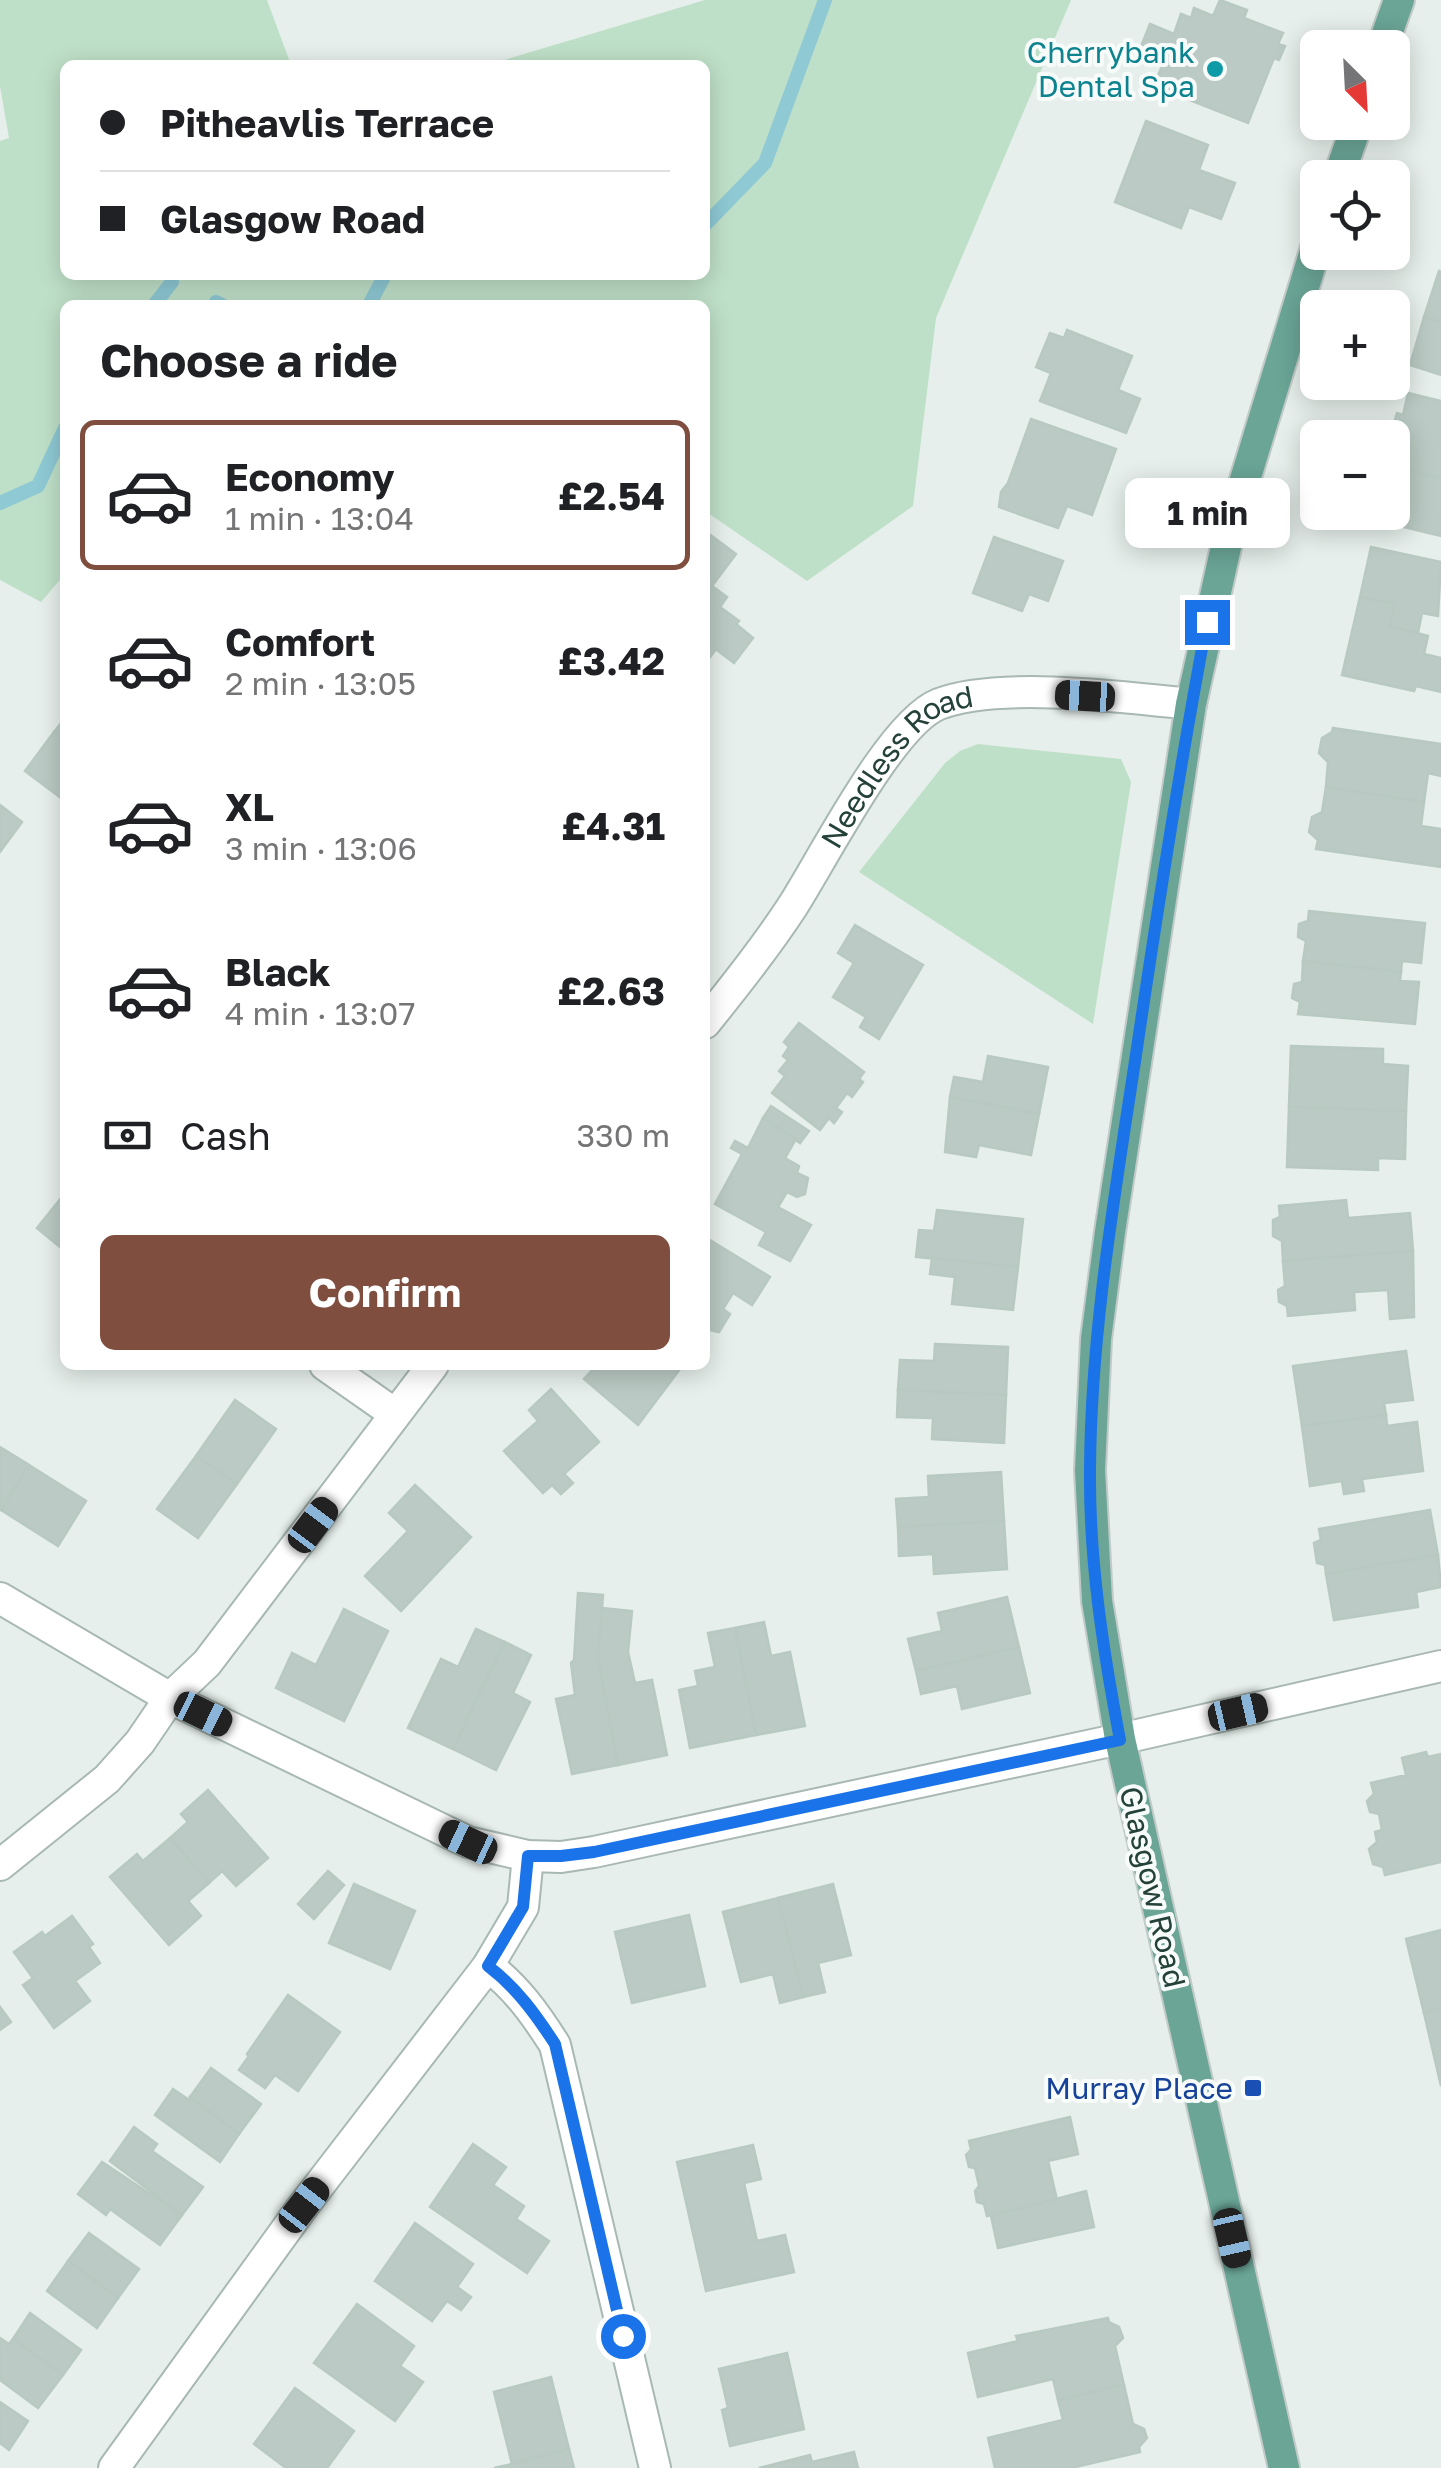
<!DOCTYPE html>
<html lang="en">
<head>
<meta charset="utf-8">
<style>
  :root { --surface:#fff; --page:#f2f2f2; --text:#202124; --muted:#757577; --line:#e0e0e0; --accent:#7f4e3f }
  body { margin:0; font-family:"Golos Text",sans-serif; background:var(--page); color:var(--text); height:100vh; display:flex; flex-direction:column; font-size:38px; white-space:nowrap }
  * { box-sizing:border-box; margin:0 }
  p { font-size:32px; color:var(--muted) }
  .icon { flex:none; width:55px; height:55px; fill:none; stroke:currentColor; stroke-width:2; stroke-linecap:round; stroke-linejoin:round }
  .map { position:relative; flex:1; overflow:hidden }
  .panel { position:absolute; left:60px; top:300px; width:650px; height:1070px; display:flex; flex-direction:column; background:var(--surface); border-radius:15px; box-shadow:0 5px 25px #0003 }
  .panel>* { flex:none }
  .banner { position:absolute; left:60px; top:60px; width:650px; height:220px; border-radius:15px; box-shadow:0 5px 25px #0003; display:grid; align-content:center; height:220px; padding:0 40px; background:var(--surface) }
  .needle { width:65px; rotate:156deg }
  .controls { position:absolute; left:1300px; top:30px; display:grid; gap:20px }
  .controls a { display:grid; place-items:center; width:110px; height:110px; border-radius:15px; background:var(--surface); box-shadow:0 5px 25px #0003; font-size:50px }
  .end { position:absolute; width:45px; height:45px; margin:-22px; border:12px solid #1a73e8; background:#fff; box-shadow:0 0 0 5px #fff }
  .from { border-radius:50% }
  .bubble { position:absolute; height:70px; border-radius:15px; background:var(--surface); box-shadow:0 5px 25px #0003; font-size:32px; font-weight:700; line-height:70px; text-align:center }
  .car { position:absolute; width:30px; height:60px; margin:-30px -15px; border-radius:12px; box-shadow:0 0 8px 2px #0007; background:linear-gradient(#222 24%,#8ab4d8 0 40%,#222 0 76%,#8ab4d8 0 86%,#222 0) }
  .banner b { display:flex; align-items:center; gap:35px; height:95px; font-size:38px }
  .banner b+b { border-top:2px solid var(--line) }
  .banner i { width:25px; height:25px; background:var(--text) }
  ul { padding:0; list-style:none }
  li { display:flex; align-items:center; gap:30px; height:150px; margin:0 20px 15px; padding:0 20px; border:5px solid transparent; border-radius:15px }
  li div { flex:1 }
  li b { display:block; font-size:38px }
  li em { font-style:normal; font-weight:700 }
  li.active { border-color:var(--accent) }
  li>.icon { width:90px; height:90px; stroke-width:1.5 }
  h2 { padding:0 40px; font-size:45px; line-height:120px }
  .pay { display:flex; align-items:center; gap:25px; height:110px; padding:0 40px; font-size:38px }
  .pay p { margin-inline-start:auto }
  .action { display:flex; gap:20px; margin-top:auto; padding:20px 40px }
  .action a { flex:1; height:115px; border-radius:15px; background:var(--accent); color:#fff; font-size:40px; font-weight:700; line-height:115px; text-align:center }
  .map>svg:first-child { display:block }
</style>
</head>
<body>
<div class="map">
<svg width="1441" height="2468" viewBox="0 0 1441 2468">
  <rect width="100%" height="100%" fill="#e6efeb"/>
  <g fill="#bfe0c8">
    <path d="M 0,0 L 267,0 L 291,65 L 65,65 L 65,275 L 705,275 L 705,65 L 487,65 L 705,0 L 1071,0 L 936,318 L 913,506 L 807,581 L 705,511 L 705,305 L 65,305 L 65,574 L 41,602 L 0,580 L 0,141 L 9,138 L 0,86 Z"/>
    <path d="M 978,744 L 1121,759 L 1131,782 L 1093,1024 L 859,872 L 945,763 L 960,751 Z"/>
  </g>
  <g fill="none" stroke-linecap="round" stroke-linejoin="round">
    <g stroke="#8ec9d4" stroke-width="14">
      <path d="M 705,225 L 765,163 L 825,0"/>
      <path d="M 216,302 L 222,305"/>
      <path d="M 154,305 L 172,282"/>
      <path d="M 369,305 L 385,275"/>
      <path d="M 0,503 L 38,486 L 65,428"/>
    </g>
  </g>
  <g fill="#bbcac4" stroke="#b8c9c2" stroke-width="2.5">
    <path d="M 1220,0 L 1247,10 L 1244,18 L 1283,33 L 1278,44 L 1285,46 L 1279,60 L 1274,58 L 1248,123 L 1159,88 L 1162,80 L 1157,78 L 1165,59 L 1140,49 L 1150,24 L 1174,34 L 1181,14 L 1191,18 L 1194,8 L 1213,16 Z"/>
    <path d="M 1146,121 L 1208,145 L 1199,170 L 1235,183 L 1221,219 L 1189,207 L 1181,228 L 1115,202 Z"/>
    <path d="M 1439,271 L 1441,272 L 1441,322 L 1424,317 Z"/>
    <path d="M 1424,317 L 1441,322 L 1441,375 L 1410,365 Z"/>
    <path d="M 1067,330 L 1132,356 L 1118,390 L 1140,399 L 1126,433 L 1040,401 L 1051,373 L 1036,367 L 1050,333 L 1064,338 Z"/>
    <path d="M 1408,393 L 1441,401 L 1441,478 L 1392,467 L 1392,438 L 1384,438 L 1385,429 L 1394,423 L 1397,413 L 1403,415 Z"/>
    <path d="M 1031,419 L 1116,449 L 1092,515 L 1067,506 L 1058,528 L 999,507 L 1001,492 L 1008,483 Z"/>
    <path d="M 1392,467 L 1441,478 L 1441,536 L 1371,519 L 1373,512 L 1392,512 Z"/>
    <path d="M 705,531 L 736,554 L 712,586 L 727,597 L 720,607 L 739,621 L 736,624 L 753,638 L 734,663 L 705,641 Z"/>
    <path d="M 994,537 L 1063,561 L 1048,601 L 1029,594 L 1022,611 L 973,593 Z"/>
    <path d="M 1371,547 L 1441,562 L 1438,616 L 1422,613 L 1418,633 L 1389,626 L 1395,604 L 1360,597 Z"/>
    <path d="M 1360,597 L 1395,604 L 1389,626 L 1428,636 L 1424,654 L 1441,658 L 1441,692 L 1416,686 L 1414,691 L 1342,675 Z"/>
    <path d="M 705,641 L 716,649 L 705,664 Z"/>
    <path d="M 65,718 L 65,741 L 54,732 Z"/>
    <path d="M 1333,728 L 1441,744 L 1441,776 L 1428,773 L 1424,802 L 1326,787 L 1328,762 L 1319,753 L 1322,738 L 1332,732 Z"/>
    <path d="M 54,732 L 65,741 L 65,801 L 25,771 Z"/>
    <path d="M 1326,787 L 1424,802 L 1421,826 L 1441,829 L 1441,867 L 1316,849 L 1318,840 L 1309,832 L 1312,817 L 1322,812 Z"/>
    <path d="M 0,805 L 22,822 L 0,852 Z"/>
    <path d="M 1309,911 L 1425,923 L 1421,963 L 1402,961 L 1401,972 L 1303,961 L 1306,941 L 1298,937 L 1299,924 L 1308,921 Z"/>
    <path d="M 855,925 L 923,965 L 879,1039 L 860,1027 L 866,1017 L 833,997 L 854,963 L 838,953 Z"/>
    <path d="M 1303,961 L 1401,972 L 1400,981 L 1419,982 L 1415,1024 L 1298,1014 L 1300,1002 L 1292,998 L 1294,984 L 1302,982 Z"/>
    <path d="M 799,1023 L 864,1072 L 859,1079 L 863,1082 L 852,1097 L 847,1093 L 836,1108 L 842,1112 L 834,1123 L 829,1118 L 820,1130 L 772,1093 L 785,1076 L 779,1071 L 788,1060 L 783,1056 L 789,1047 L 784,1042 Z"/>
    <path d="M 1291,1046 L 1383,1049 L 1383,1064 L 1408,1066 L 1406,1111 L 1289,1107 Z"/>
    <path d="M 988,1056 L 1048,1067 L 1039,1114 L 950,1097 L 954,1077 L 983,1082 Z"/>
    <path d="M 950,1097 L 1039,1114 L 1031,1155 L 979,1145 L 976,1157 L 945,1152 Z"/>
    <path d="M 771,1106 L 809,1131 L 800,1143 L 763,1118 Z"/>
    <path d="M 1289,1107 L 1406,1111 L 1405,1159 L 1378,1158 L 1378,1170 L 1287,1167 Z"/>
    <path d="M 763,1118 L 796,1139 L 785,1158 L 799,1166 L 797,1173 L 808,1178 L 805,1194 L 797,1197 L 787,1192 L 778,1207 L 811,1225 L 790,1261 L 759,1245 L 766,1232 L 715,1204 L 742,1154 L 731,1148 L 735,1141 L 748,1148 Z"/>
    <path d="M 65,1193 L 65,1251 L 37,1228 Z"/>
    <path d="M 1346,1200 L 1348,1218 L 1410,1213 L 1413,1251 L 1283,1261 L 1282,1241 L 1273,1236 L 1273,1220 L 1280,1217 L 1279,1206 Z"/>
    <path d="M 937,1210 L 1023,1219 L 1018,1267 L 916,1257 L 919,1230 L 934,1231 Z"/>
    <path d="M 705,1237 L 770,1277 L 752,1305 L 733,1293 L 723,1309 L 730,1314 L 719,1332 L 705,1329 Z"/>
    <path d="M 1413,1251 L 1414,1317 L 1390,1319 L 1388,1290 L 1354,1292 L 1355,1310 L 1288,1316 L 1287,1306 L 1279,1302 L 1278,1290 L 1285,1286 L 1283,1261 Z"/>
    <path d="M 932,1258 L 1018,1267 L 1013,1310 L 952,1304 L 955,1277 L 930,1274 Z"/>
    <path d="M 935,1344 L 1008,1347 L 1006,1395 L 898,1390 L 900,1360 L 934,1361 Z"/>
    <path d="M 1406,1351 L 1413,1400 L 1384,1403 L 1386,1415 L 1302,1426 L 1293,1366 Z"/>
    <path d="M 597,1365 L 683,1365 L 638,1425 L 584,1379 Z"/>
    <path d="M 551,1389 L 599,1442 L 564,1474 L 573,1483 L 561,1494 L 552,1485 L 543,1493 L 504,1451 L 538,1421 L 529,1410 Z"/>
    <path d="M 898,1390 L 1006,1395 L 1004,1443 L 932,1439 L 933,1418 L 897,1417 Z"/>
    <path d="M 235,1400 L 276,1429 L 237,1484 L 196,1456 Z"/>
    <path d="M 1386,1415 L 1387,1426 L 1417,1422 L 1423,1471 L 1362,1479 L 1364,1491 L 1344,1494 L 1342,1481 L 1310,1486 L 1302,1426 Z"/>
    <path d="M 0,1447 L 29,1465 L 1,1510 L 0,1509 Z"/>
    <path d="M 196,1456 L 237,1484 L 198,1538 L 157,1509 Z"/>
    <path d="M 29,1465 L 86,1501 L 58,1546 L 1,1510 Z"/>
    <path d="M 1001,1472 L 1004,1521 L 898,1527 L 896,1499 L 929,1497 L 928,1476 Z"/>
    <path d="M 415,1485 L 471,1537 L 401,1611 L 365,1576 L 408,1531 L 389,1513 Z"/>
    <path d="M 1430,1510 L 1438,1555 L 1326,1574 L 1325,1565 L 1317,1563 L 1314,1543 L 1321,1540 L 1319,1529 Z"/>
    <path d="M 1004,1521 L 1007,1569 L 934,1574 L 933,1554 L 899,1556 L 898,1527 Z"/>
    <path d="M 1438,1555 L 1441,1587 L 1416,1592 L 1418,1607 L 1334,1620 L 1326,1574 Z"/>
    <path d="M 578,1593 L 603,1595 L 598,1658 L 618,1765 L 572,1774 L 556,1699 L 575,1695 L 571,1663 L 574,1660 Z"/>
    <path d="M 1007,1597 L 1019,1647 L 916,1671 L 908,1639 L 942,1631 L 938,1613 Z"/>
    <path d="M 602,1608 L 632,1611 L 628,1652 L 635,1683 L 652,1680 L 667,1755 L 618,1765 L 598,1658 Z"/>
    <path d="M 344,1609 L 388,1631 L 344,1721 L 276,1688 L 292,1653 L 316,1665 Z"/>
    <path d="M 764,1622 L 771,1656 L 790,1652 L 805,1726 L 756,1735 L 735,1628 Z"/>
    <path d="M 735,1628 L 756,1735 L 690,1748 L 679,1690 L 698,1686 L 695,1671 L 715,1667 L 708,1633 Z"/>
    <path d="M 476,1629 L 505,1642 L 453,1749 L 408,1728 L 441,1659 L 458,1667 Z"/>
    <path d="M 505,1642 L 531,1655 L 513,1693 L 530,1702 L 496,1770 L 453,1749 Z"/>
    <path d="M 1019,1647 L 1030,1693 L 962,1709 L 957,1686 L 921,1694 L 916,1671 Z"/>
    <path d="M 1426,1752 L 1428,1757 L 1441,1754 L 1441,1862 L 1385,1875 L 1383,1867 L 1373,1864 L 1369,1849 L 1377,1842 L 1375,1832 L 1382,1830 L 1379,1814 L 1370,1812 L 1367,1801 L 1374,1794 L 1371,1783 L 1406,1775 L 1402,1758 Z"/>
    <path d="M 208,1790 L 268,1858 L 236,1886 L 222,1871 L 209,1883 L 170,1838 L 188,1822 L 181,1814 Z"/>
    <path d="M 170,1838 L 209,1883 L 188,1901 L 201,1916 L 169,1945 L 110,1877 L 137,1854 L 143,1861 Z"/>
    <path d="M 328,1871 L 344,1885 L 314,1919 L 298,1904 Z"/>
    <path d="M 354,1884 L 415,1911 L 390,1969 L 329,1943 Z"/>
    <path d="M 833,1884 L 851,1955 L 818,1963 L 825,1992 L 803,1997 L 778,1898 Z"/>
    <path d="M 778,1898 L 803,1997 L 780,2003 L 773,1974 L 741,1982 L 723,1912 Z"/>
    <path d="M 689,1915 L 705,1986 L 632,2003 L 615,1932 Z"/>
    <path d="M 72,1916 L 93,1944 L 89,1947 L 100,1963 L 75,1981 L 90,2001 L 54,2028 L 23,1985 L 33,1978 L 14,1952 L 42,1932 L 45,1936 Z"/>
    <path d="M 1441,1930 L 1441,2008 L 1424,2013 L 1406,1939 Z"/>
    <path d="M 288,1995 L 340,2032 L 298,2091 L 275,2075 L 265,2088 L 239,2070 L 249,2056 L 247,2054 Z"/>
    <path d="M 0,2007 L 11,2022 L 0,2030 Z"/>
    <path d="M 1441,2008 L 1441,2086 L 1424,2013 Z"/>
    <path d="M 211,2068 L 261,2104 L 239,2134 L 190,2097 Z"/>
    <path d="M 173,2089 L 189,2100 L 190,2097 L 239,2134 L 220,2162 L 155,2115 Z"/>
    <path d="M 1070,2117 L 1078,2154 L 1048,2161 L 1057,2200 L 987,2216 L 984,2204 L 977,2202 L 975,2191 L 979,2186 L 975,2168 L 969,2167 L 966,2155 L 971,2150 L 969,2141 Z"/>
    <path d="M 134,2127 L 157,2144 L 152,2151 L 203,2187 L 182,2215 L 110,2161 Z"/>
    <path d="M 473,2144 L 506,2167 L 493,2185 L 524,2206 L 516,2219 L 549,2241 L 527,2273 L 430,2207 Z"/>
    <path d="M 753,2145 L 761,2179 L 744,2183 L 757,2241 L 785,2235 L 794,2272 L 706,2291 L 677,2162 Z"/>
    <path d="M 102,2162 L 182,2215 L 160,2245 L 110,2209 L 106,2215 L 78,2194 Z"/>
    <path d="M 1086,2191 L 1094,2227 L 998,2248 L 991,2216 Z"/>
    <path d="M 415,2223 L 473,2264 L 457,2287 L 471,2297 L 461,2310 L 447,2301 L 432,2321 L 375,2281 Z"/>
    <path d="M 89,2233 L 139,2269 L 118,2298 L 68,2261 Z"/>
    <path d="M 68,2261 L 118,2298 L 97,2328 L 47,2291 Z"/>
    <path d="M 357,2304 L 414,2346 L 400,2366 L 423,2382 L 395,2421 L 314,2363 Z"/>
    <path d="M 30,2313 L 81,2350 L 63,2375 L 13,2339 Z"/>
    <path d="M 1108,2318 L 1109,2322 L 1119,2327 L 1123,2338 L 1115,2346 L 1124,2385 L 1058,2400 L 1053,2379 L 978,2397 L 968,2353 L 1018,2341 L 1016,2336 Z"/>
    <path d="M 0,2338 L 9,2344 L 13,2339 L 63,2375 L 38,2408 L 0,2380 Z"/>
    <path d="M 787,2353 L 804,2429 L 730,2446 L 722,2410 L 728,2408 L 719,2369 Z"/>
    <path d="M 551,2377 L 569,2449 L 512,2464 L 494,2392 Z"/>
    <path d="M 1124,2385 L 1133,2424 L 1144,2429 L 1147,2438 L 1139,2447 L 1140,2452 L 1071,2468 L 995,2468 L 988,2438 L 1063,2420 L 1058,2400 Z"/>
    <path d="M 295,2388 L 354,2431 L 327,2468 L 286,2468 L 254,2444 Z"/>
    <path d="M 0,2402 L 28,2421 L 9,2450 L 0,2443 Z"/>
    <path d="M 569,2449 L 574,2468 L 494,2468 L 512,2464 Z"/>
    <path d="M 854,2452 L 858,2468 L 759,2468 L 810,2455 L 812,2462 Z"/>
  </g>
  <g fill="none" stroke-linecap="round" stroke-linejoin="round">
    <g stroke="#a8b8b2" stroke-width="34">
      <g id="minor">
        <path id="s1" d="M 705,1023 C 735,986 766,947 792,907 C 823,859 891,723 939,704 C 998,681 1125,697 1191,704"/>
        <path d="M 325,1365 L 395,1414"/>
        <path d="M 0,1598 L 170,1698 L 468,1842 L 528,1856 L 561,1857 L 594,1852 L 1120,1739 L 1441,1666"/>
        <path d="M 0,1865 L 107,1779 L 140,1742 L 170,1698 L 207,1663 L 433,1365"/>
        <path d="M 488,1966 C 517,1988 536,2015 555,2045 L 655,2468"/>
        <path d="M 114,2468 L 304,2205 L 488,1966 L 523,1907 L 528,1856"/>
      </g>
    </g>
    <g stroke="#c2cac8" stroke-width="34">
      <g id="major">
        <path d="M 1382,48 L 1399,0"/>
        <path d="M 1338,178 L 1358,122"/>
        <path d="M 1284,2468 L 1120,1739 L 1097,1601 L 1090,1470 L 1096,1339 L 1110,1232 L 1191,704 L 1230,529 L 1318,241"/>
      </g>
    </g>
    <use href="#minor" stroke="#fff" stroke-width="30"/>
    <use href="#major" stroke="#6aa596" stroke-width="30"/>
  </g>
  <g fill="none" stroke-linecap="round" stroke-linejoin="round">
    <path stroke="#1a73e8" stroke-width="12" d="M 623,2336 L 555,2044 C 536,2015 517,1988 488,1966 L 523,1907 L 528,1856 L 561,1856 L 594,1852 L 1120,1740 C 1103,1650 1089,1560 1090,1469 C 1091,1328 1116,1188 1137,1048 C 1158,906 1180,764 1207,622"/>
  </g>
  <circle fill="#0f9aa8" stroke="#f7fbf9" stroke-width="4" cx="1215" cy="69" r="10"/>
  <rect fill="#1a4fb4" stroke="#f7fbf9" stroke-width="4" x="1243" y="2078" width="20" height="20" rx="5"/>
  <g text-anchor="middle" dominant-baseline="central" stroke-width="8" stroke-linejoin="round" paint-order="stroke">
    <g font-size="30" fill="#0d838f" stroke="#f7fbf9" text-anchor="end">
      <text x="1195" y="52">Cherrybank<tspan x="1195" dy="34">Dental Spa</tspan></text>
    </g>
    <g font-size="30" fill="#24423a" stroke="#f7fbf9">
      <text stroke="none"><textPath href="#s1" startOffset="325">Needless Road</textPath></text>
      <text transform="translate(1153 1887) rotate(77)">Glasgow Road</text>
    </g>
    <g font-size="30" fill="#164399" stroke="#f7fbf9" text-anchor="end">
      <text x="1233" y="2088">Murray Place</text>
    </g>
  </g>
</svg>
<div class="controls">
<a><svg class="needle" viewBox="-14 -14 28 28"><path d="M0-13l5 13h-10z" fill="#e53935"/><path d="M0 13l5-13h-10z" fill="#757577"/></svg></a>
<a><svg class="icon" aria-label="locate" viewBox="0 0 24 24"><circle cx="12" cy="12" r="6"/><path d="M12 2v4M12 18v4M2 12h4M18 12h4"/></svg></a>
<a>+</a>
<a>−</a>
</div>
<i class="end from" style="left:623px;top:2336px"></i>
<i class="end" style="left:1207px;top:622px"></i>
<div class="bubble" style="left:1125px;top:478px;width:165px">1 min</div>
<i class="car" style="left:1085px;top:696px;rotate:273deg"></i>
<i class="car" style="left:313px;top:1525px;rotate:37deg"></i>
<i class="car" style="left:1238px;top:1712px;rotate:77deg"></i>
<i class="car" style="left:203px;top:1714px;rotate:116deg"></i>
<i class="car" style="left:468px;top:1842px;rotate:295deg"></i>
<i class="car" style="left:304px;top:2205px;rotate:38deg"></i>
<i class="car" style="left:1232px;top:2238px;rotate:167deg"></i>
<div class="banner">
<b><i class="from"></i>Pitheavlis Terrace</b>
<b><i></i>Glasgow Road</b>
</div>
<section class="panel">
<h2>Choose a ride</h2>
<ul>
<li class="active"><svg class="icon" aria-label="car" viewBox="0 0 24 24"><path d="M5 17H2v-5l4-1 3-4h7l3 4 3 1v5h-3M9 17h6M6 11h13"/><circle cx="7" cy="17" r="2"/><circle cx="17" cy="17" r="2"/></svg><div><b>Economy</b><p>1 min · 13:04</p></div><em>£2.54</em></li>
<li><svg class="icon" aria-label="car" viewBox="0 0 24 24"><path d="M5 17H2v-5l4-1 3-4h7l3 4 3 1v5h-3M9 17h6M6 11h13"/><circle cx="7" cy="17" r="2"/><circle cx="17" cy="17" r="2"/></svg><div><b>Comfort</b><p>2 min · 13:05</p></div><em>£3.42</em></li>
<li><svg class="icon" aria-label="car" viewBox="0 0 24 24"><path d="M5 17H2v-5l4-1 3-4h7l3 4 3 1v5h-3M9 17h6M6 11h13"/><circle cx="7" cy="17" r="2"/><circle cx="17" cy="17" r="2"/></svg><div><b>XL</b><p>3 min · 13:06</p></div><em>£4.31</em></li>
<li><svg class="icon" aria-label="car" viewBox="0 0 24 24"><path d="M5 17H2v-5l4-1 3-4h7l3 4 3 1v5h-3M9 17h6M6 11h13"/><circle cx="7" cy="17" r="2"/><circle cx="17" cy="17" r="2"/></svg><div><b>Black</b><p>4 min · 13:07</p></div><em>£2.63</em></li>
</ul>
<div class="pay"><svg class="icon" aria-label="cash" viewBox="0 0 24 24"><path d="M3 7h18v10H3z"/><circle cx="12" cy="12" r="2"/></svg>Cash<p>330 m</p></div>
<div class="action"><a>Confirm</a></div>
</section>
</div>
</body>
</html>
